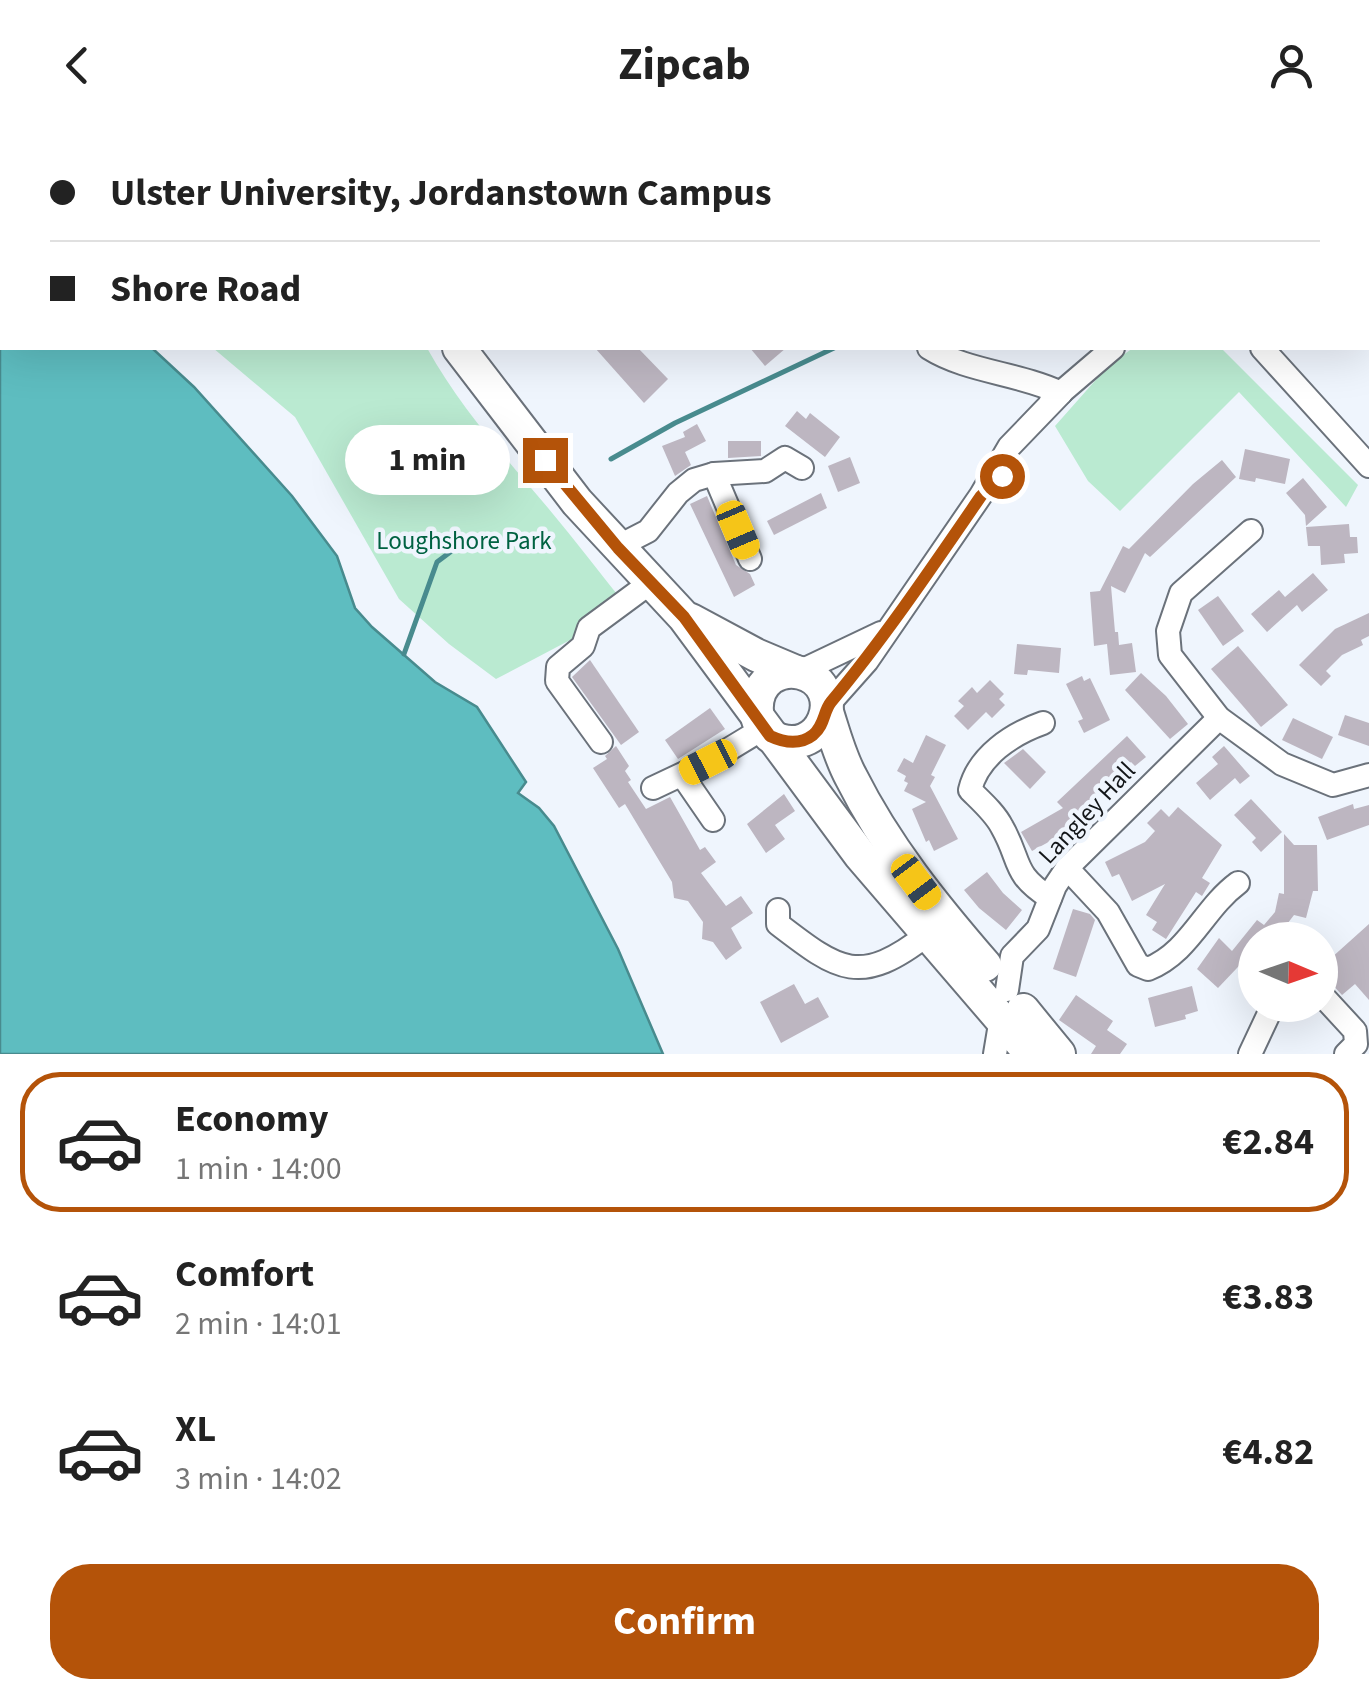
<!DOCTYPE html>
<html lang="en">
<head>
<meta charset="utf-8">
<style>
  :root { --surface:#fff; --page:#f6f6f6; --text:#222; --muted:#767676; --line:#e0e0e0; --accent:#b45309 }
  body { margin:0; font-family:"Source Sans 3",sans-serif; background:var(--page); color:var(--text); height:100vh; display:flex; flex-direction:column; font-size:38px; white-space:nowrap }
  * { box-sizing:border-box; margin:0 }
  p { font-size:32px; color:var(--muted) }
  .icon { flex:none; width:55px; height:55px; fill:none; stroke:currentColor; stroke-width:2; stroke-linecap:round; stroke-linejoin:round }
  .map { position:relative; height:924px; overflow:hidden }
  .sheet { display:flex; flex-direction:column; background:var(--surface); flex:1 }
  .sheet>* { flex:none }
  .banner { position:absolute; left:0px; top:0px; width:1370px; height:220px; box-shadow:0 10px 40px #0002; display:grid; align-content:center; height:220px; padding:0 50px; background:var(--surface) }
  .needle { width:65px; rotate:92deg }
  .controls { position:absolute; left:1238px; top:792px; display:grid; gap:20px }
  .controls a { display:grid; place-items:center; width:100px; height:100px; border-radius:50%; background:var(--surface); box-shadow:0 10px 40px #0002; font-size:50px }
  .end { position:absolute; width:45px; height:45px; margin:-22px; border:12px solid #b45309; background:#fff; box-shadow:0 0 0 5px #fff }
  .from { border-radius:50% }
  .bubble { position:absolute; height:70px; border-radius:35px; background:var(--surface); box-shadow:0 10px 40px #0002; font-size:32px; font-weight:700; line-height:70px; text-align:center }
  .car { position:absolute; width:30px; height:60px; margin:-30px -15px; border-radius:12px; box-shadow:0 0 8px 2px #0007; background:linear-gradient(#f5c518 24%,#345 0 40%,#f5c518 0 76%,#345 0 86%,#f5c518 0) }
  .banner b { display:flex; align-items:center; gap:35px; height:95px; font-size:38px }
  .banner b+b { border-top:2px solid var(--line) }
  .banner i { width:25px; height:25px; background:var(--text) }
  ul { padding:18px 0 0; list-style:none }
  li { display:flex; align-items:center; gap:30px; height:140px; margin:0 20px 15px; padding:0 30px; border:5px solid transparent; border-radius:40px }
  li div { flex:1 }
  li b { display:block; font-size:38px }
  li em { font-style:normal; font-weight:700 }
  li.current { border-color:var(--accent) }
  li>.icon { width:90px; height:90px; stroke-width:1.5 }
  .button { display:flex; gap:20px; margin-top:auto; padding:20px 50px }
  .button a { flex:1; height:115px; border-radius:40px; background:var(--accent); color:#fff; font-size:40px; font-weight:700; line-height:115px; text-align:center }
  header { display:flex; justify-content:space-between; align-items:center; height:130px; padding:0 50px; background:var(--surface); font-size:45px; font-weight:700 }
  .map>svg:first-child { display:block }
</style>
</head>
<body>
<header><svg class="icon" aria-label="back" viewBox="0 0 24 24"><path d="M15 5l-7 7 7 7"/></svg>Zipcab<svg class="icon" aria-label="person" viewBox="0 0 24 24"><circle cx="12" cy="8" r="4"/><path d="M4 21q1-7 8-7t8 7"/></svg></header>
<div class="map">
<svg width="1369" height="924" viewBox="0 0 1369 924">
  <rect width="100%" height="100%" fill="#eff5fd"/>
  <g fill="#baead1">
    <path d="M 0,0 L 260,0 L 263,2 L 2,2 L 2,41 Z"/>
    <path d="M 213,218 L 427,218 C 459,275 495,315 537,365 C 569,402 598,441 629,479 L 496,549 L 449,514 L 399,469 L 295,287 Z"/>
    <path d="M 1133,218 L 1221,218 L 1358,355 L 1346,377 L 1239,262 L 1120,381 L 1088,351 L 1055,296 L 1109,235 Z"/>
  </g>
  <path fill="#5ebdc0" stroke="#488b8e" stroke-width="2.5" d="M 0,91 L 2,218 L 152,218 L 194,257 L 292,366 L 337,426 L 355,478 L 372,497 L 435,552 L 477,577 L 526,652 L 518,663 L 539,678 L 554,696 L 618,819 L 663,924 L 0,924 Z"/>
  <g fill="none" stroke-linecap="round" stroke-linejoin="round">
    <g stroke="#488b8e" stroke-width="5">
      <path d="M 1099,2 L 1101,0"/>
      <path d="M 611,329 L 675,293 L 834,218"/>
      <path d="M 404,524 L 437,432 L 457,417"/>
    </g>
  </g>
  <g fill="#bdb6c1">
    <path d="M 595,218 L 638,218 L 668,249 L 644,273 Z"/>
    <path d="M 750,218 L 786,218 L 765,236 Z"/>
    <path d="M 797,281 L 806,289 L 810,283 L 840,307 L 825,327 L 785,296 Z"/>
    <path d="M 697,294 L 706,311 L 685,322 L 691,335 L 675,346 L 662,316 L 685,307 L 683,302 Z"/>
    <path d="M 728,311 L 761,311 L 761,326 L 728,328 Z"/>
    <path d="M 1245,319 L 1290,329 L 1285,354 L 1256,348 L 1255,352 L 1239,349 Z"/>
    <path d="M 850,327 L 860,353 L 838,362 L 828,336 Z"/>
    <path d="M 1222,330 L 1236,347 L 1150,427 L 1145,423 L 1125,463 L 1111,456 L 1115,502 L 1118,502 L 1119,515 L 1132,513 L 1136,542 L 1110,545 L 1107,514 L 1094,516 L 1090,462 L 1100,461 L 1123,416 L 1129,419 L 1193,354 Z"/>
    <path d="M 1303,348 L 1327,377 L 1306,396 L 1305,385 L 1286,363 Z"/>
    <path d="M 821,363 L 827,378 L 774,405 L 767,391 Z"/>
    <path d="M 707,366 L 736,435 L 750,444 L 755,455 L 734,467 L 690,374 Z"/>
    <path d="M 1349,394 L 1350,407 L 1357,407 L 1358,423 L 1344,424 L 1345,433 L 1321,435 L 1320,416 L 1308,416 L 1306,397 Z"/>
    <path d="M 1313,443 L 1328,460 L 1302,482 L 1297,475 L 1267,502 L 1251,484 L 1279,460 L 1285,467 Z"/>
    <path d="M 1218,466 L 1244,501 L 1223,516 L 1198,480 Z"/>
    <path d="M 1369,483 L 1369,506 L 1361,510 L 1363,515 L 1342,525 L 1326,541 L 1331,546 L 1321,556 L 1299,535 L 1335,499 Z"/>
    <path d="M 1017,514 L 1061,518 L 1059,543 L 1028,540 L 1027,545 L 1014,544 Z"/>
    <path d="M 1238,516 L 1288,575 L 1261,597 L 1211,539 Z"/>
    <path d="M 590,530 L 639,602 L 621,615 L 572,547 Z"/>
    <path d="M 1141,543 L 1166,566 L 1188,594 L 1170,609 L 1125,560 Z"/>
    <path d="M 1082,546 L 1084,551 L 1090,548 L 1110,590 L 1084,603 L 1078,591 L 1083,589 L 1066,554 Z"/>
    <path d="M 990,550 L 1004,564 L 999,569 L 1005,575 L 992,588 L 986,582 L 968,600 L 954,586 L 964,576 L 958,571 L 972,557 L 977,563 Z"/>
    <path d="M 710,578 L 725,599 L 678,629 L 665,610 Z"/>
    <path d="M 1345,585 L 1369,593 L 1369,616 L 1338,605 Z"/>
    <path d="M 1293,588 L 1333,607 L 1322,629 L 1282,610 Z"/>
    <path d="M 926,605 L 946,615 L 931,645 L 935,647 L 930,656 L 958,709 L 934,721 L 929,710 L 926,712 L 912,679 L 926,672 L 904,661 L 908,653 L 904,651 L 906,646 L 897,641 L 904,628 L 913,633 Z"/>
    <path d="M 1127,606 L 1146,627 L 1135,636 L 1131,632 L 1101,659 L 1065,697 L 1070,706 L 1059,713 L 1056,708 L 1032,721 L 1021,702 L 1063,678 L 1057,672 Z"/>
    <path d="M 616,616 L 629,636 L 625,641 L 631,650 L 628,652 L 646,679 L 670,667 L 700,720 L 705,717 L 716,732 L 701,743 L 726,776 L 741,766 L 753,783 L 731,798 L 742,818 L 726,830 L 713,812 L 702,809 L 703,792 L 688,771 L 674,768 L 672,752 L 625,674 L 619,678 L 593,638 L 607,629 L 605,626 Z"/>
    <path d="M 1224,616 L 1250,646 L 1240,654 L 1235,648 L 1210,670 L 1196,653 L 1218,634 L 1212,627 Z"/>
    <path d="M 1023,619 L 1046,642 L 1030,659 L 1004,633 Z"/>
    <path d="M 784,664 L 795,681 L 775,695 L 785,709 L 766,723 L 747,694 Z"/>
    <path d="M 1251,669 L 1282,702 L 1261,722 L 1252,712 L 1256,708 L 1234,685 Z"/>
    <path d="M 1353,674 L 1354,679 L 1369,675 L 1369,695 L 1327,710 L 1318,687 Z"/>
    <path d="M 1178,677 L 1222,715 L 1202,748 L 1210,753 L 1202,766 L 1196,762 L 1166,809 L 1152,800 L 1157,792 L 1146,785 L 1165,754 L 1132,771 L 1119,744 L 1112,747 L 1105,732 L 1145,712 L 1155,701 L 1147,693 L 1161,679 L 1169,687 Z"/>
    <path d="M 1284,704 L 1294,715 L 1317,715 L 1318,761 L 1313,761 L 1306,788 L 1294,785 L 1278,806 L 1283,810 L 1255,810 L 1255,819 L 1218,858 L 1197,839 L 1219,808 L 1232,821 L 1257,790 L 1264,795 L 1275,782 L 1279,763 L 1284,764 Z"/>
    <path d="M 987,742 L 1003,763 L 1022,780 L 1006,800 L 979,778 L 964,760 Z"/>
    <path d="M 1073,779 L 1090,784 L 1095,790 L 1076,847 L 1053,839 Z"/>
    <path d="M 1369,794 L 1369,870 L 1355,854 L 1342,865 L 1330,852 L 1320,848 L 1320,838 Z"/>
    <path d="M 794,854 L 805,874 L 818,867 L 829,887 L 781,913 L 760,872 Z"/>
    <path d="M 1192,856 L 1198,881 L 1185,885 L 1186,889 L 1155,897 L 1148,868 Z"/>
    <path d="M 1076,865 L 1113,891 L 1107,900 L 1127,914 L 1120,924 L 1091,924 L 1096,916 L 1059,890 Z"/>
  </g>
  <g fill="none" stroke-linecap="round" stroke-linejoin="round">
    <g stroke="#6b727b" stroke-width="26">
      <g id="minor">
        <path d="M 766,0 L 768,2"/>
        <path d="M 891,0 L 893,2"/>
        <path d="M 350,2 L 353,0"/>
        <path d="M 657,2 L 660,0"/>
        <path d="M 965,2 L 969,0"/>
        <path d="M 1130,2 L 1131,0"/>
        <path d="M 1333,2 L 1336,0"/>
        <path d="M 1368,26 L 1369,25"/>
        <path d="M 1368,80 L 1369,79"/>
        <path d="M 1368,128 L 1369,127"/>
        <path d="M 929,218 C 967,242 1019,243 1061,263"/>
        <path d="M 1262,218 L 1369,336"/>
        <path d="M 1051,271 L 1113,218"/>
        <path d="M 714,344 L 750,429"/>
        <path d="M 1251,401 L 1181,463 L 1168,501 L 1170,525 L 1219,588 L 1282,634 L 1333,655 L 1369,645"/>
        <path d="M 617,417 L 648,401 L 678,363 L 694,350 L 714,344 L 765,341 L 785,328 L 802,338"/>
        <path d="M 799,542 L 881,503"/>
        <path d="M 827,576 L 867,531 L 981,365 L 1009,317 L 1061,263"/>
        <path d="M 1043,593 C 1012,604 978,626 970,660 C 981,671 995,683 1002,697 C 1022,732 1011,743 1050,768"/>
        <path d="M 601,612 L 557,551 L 558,537 L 583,516 L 589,498 L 650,453"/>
        <path d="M 682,645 L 713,690"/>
        <path d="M 653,658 L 708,632 L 764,598"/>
        <path d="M 1067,738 L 1108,782 L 1138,835 L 1148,839 C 1190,822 1203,779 1238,753"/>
        <path d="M 778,780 L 778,794 C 839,841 860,857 928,804"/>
        <path d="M 1007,860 L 1012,826 L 1038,799 L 1055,756 L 1067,738 L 1219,588"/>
        <path d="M 1320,863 L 1355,901 L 1356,914 L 1346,924"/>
        <path d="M 995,924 L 1001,888"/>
        <path d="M 1250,924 L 1273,875"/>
      </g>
    </g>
    <g stroke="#6b727b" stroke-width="36">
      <g id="highway">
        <path d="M 293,0 L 295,2"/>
        <path d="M 459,218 L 577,372 L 684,487 L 860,725 L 1031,924"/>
        <path d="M 691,490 L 756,525 L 794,541"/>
        <path d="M 827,582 C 834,604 840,627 851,647 C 886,717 934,776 985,835"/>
        <path d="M 758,590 C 755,574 757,558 771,548 C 780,542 790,540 801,543 C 850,556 823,634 770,606"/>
        <path d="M 1023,880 L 1059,924"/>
      </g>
    </g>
    <use href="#minor" stroke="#fff" stroke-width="22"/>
    <use href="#highway" stroke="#fff" stroke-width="32"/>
  </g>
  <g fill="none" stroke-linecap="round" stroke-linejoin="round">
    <path stroke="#b45309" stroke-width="12" d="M 545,330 L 618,418 L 684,487 L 770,606 C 785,613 800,615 813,605 C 825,595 823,582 831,572 C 885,507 933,436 981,366 L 1002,346"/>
  </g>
  <g text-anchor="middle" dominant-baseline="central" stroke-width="9" stroke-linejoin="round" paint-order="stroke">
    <g font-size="25" fill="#006242" stroke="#eff5fd">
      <text x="464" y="411">Loughshore Park</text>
    </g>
    <g font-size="25" fill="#131619" stroke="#eff5fd">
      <text transform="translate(1087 683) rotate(-47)">Langley Hall</text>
    </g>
  </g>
</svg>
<div class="controls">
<a><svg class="needle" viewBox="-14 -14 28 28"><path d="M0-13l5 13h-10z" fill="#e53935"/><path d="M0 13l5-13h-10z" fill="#767676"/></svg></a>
</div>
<i class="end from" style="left:1002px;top:346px"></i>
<i class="end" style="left:545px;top:330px"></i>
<div class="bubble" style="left:345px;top:295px;width:165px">1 min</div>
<i class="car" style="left:738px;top:400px;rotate:157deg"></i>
<i class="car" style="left:708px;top:632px;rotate:243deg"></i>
<i class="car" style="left:916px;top:752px;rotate:143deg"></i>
<div class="banner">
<b><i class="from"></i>Ulster University, Jordanstown Campus</b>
<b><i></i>Shore Road</b>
</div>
</div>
<section class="sheet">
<ul>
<li class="current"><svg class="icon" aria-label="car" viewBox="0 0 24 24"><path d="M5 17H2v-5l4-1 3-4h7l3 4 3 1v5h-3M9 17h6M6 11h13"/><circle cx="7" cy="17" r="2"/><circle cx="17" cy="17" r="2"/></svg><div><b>Economy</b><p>1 min · 14:00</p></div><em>€2.84</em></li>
<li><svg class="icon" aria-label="car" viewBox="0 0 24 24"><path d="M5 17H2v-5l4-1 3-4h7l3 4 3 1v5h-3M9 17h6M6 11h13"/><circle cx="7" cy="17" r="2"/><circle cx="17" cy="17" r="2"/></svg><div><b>Comfort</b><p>2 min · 14:01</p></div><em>€3.83</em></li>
<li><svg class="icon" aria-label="car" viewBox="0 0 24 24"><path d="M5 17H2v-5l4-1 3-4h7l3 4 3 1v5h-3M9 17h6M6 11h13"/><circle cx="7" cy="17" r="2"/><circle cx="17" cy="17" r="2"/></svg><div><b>XL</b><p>3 min · 14:02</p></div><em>€4.82</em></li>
</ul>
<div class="button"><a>Confirm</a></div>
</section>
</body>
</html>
